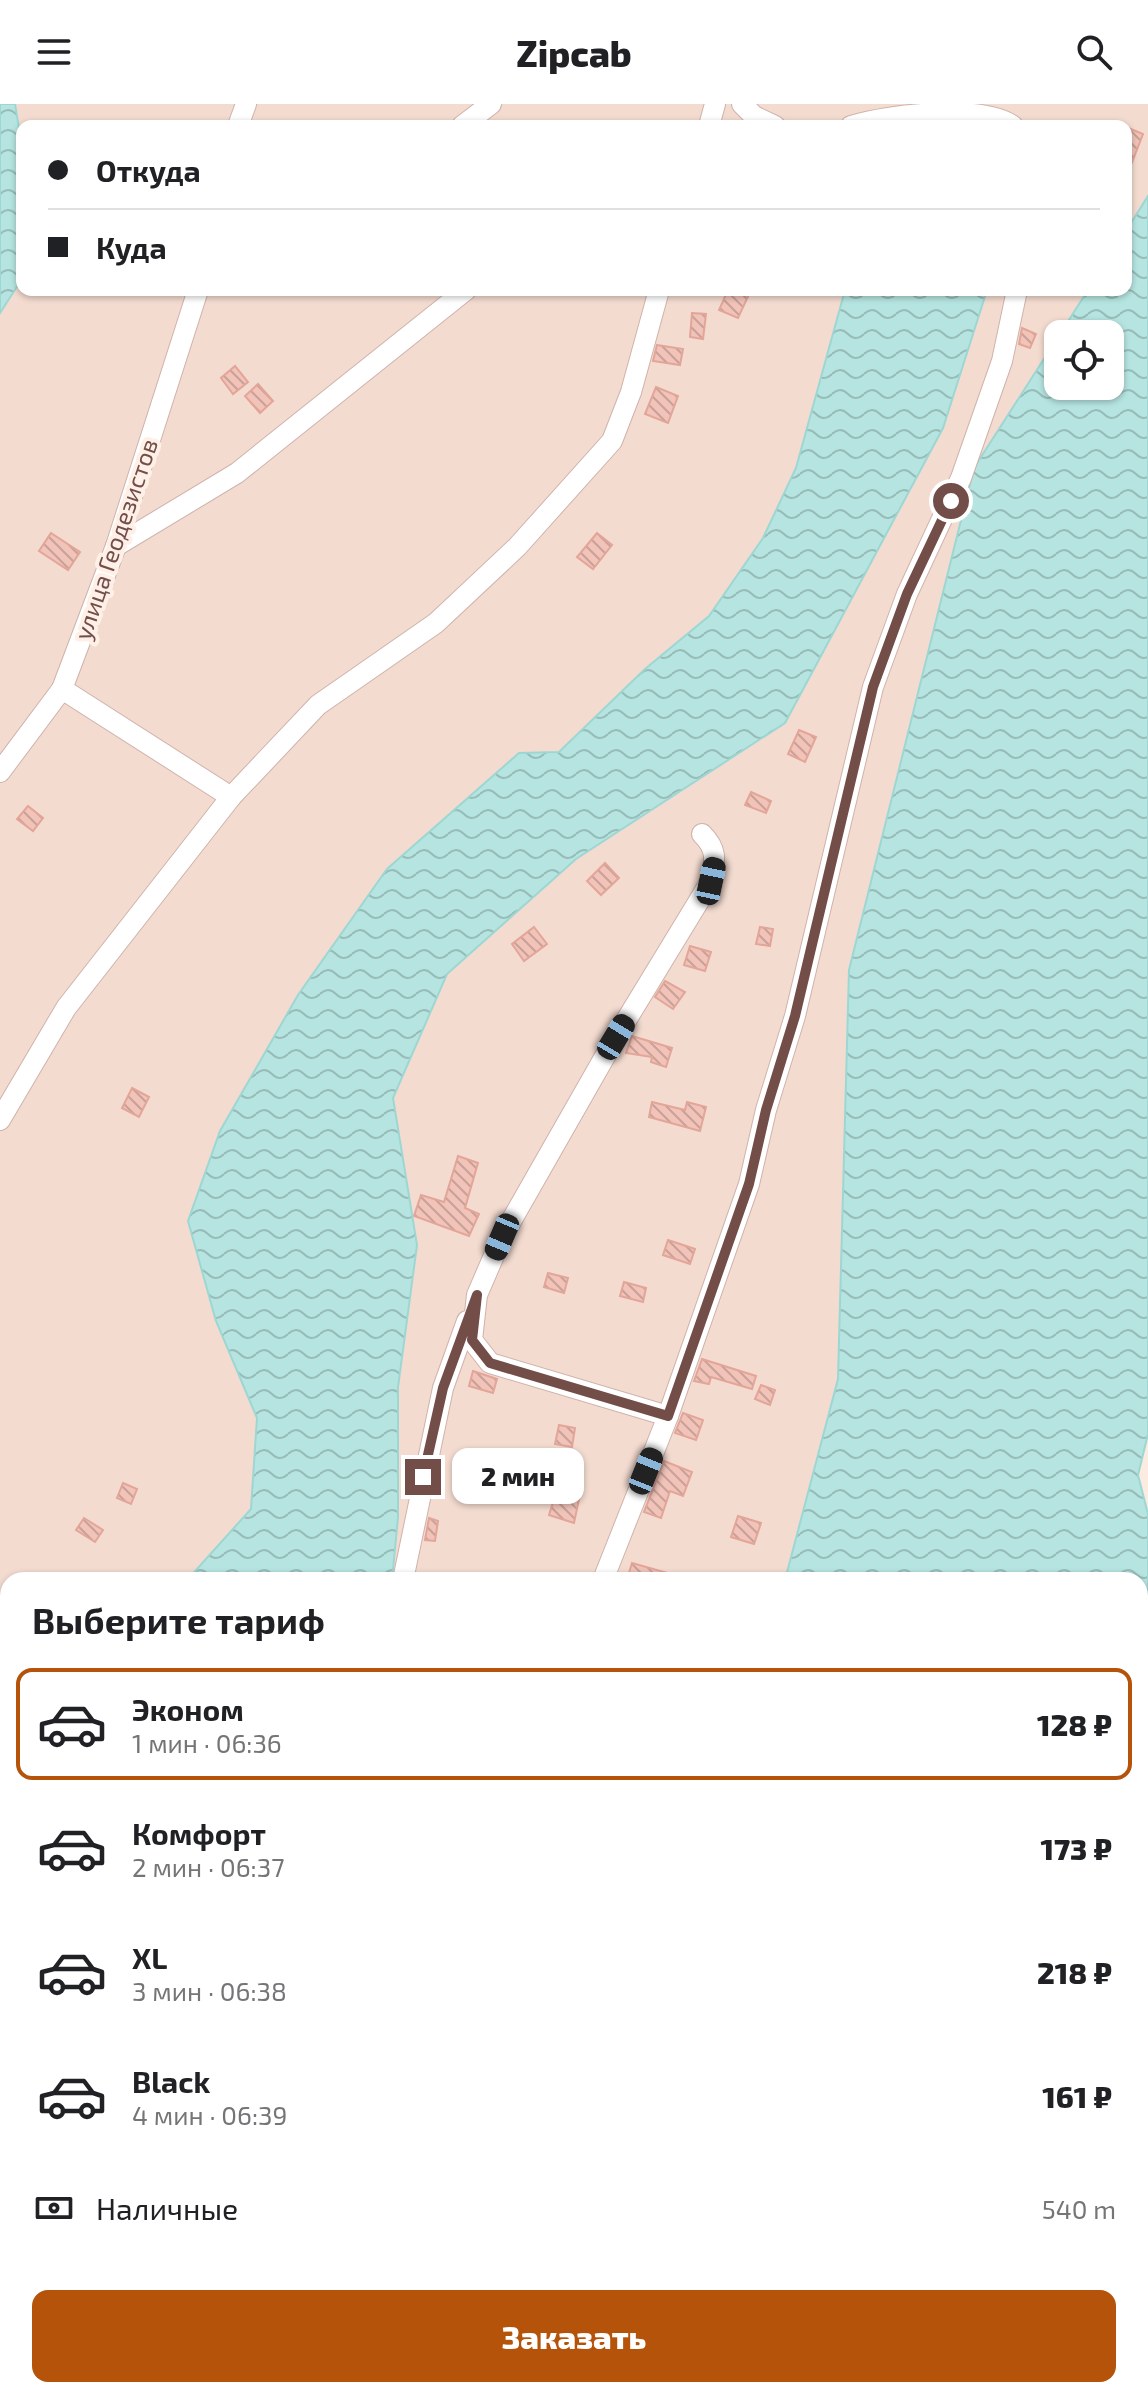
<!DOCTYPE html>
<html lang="ru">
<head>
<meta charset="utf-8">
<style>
  :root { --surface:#fff; --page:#f6f6f6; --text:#202124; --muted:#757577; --line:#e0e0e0; --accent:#b45309 }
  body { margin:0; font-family:"Exo 2",sans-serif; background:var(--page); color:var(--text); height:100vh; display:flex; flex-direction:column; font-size:30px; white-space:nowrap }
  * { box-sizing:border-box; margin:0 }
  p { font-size:26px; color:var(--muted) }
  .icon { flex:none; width:44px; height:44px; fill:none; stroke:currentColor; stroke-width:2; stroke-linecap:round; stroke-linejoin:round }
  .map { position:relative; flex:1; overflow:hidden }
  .side { position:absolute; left:0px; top:1468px; width:1148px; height:826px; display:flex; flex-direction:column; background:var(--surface); border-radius:24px 24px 0 0; box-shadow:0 2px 6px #0004 }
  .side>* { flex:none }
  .guide { position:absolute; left:16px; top:16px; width:1116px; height:176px; border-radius:16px; box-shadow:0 2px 6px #0004; display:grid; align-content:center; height:176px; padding:0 32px; background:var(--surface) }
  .controls { position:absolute; left:1044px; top:216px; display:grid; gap:16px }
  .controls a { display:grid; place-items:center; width:80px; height:80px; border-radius:16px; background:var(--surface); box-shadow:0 2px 6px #0004; font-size:40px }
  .end { position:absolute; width:36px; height:36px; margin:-18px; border:10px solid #734e48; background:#fff; box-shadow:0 0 0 4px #fff }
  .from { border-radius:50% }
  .bubble { position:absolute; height:56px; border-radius:16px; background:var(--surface); box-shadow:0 2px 6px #0004; font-size:26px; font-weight:800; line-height:56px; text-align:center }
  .car { position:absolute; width:24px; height:48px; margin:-24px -12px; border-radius:10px; box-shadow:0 0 6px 2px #0007; background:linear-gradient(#222 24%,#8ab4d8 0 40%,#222 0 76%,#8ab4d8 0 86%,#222 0) }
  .guide b { display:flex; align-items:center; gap:28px; height:76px; font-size:30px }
  .guide b+b { border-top:2px solid var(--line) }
  .guide i { width:20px; height:20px; background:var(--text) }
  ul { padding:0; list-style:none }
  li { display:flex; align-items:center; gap:24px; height:112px; margin:0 16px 12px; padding:0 16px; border:4px solid transparent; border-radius:16px }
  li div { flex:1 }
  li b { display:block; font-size:30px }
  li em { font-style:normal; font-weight:800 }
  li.selected { border-color:var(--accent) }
  li>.icon { width:72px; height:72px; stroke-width:1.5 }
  h2 { padding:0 32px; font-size:36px; line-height:96px }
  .pay { display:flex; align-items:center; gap:20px; height:88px; padding:0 32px; font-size:30px }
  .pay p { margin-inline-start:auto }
  .button { display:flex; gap:16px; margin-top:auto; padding:16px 32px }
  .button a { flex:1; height:92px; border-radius:16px; background:var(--accent); color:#fff; font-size:32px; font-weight:800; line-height:92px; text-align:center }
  header { display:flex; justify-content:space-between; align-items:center; height:104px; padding:0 32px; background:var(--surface); font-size:36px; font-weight:800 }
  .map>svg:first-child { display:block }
</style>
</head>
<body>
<header><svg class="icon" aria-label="menu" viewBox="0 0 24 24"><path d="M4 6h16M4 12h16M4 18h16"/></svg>Zipcab<svg class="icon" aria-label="search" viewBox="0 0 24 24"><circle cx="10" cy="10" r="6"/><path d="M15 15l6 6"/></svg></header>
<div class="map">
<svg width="1148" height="2293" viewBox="0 0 1148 2293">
  <defs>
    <pattern id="water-waves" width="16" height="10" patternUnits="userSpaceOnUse" patternTransform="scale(2)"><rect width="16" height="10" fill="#b6e5e1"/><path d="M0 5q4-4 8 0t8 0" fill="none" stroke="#98bcb8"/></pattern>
    <pattern id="building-back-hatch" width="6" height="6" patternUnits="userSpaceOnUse" patternTransform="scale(2)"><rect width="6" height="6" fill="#f1c3b9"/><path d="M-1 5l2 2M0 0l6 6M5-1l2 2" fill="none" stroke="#c8a198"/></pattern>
  </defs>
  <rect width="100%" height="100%" fill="#fcebe1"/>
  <path fill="#f3dbd0" d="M 0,0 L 1148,0 L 1148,148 L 1126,164 L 1126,22 L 22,22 L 22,186 L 1111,186 L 1099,230 L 1058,230 L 1058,282 L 862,1476 L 8,1476 L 8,2286 L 861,2286 L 861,2293 L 0,2293 Z"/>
  <g fill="url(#water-waves)" stroke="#9cd7d3" stroke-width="2">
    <path d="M 0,0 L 15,0 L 22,42 L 22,167 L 20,178 L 0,209 Z"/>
    <path d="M 1148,92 L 1148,1330 L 1138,1371 L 1148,1410 L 1148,2293 L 812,2293 L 811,2286 L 1140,2286 L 1140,1476 L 785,1476 L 838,1275 L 849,866 L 974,364 L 1058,233 L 1058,282 L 1110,282 L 1110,230 L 1060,230 L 1088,186 L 1126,186 L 1126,127 Z"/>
    <path d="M 845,186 L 987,186 L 943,324 L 785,619 L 576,755 L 447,870 L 393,994 L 417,1141 L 398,1283 L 398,1413 L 392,1476 L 187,1476 L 251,1405 L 257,1314 L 216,1217 L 188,1117 L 220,1027 L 298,891 L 387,765 L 519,649 L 559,648 L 645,565 L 709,512 L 763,434 L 796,364 Z"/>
    <path d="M 8,2049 L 8,2286 L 66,2286 L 60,2293 L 0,2293 L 0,2056 Z"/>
  </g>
  <g fill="url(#building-back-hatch)" stroke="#e4a599" stroke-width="2">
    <path d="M 1126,23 L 1143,30 L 1127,71 L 1126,71 Z"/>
    <path d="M 728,186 L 751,186 L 738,214 L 719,206 Z"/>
    <path d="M 692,209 L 706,210 L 703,235 L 690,233 Z"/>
    <path d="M 1022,224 L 1036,230 L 1030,244 L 1019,240 Z"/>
    <path d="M 657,241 L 683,245 L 680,261 L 653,257 Z"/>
    <path d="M 235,262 L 248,278 L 233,290 L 221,274 Z"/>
    <path d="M 258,280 L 273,297 L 260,309 L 245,292 Z"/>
    <path d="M 656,283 L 678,292 L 668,319 L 645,310 Z"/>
    <path d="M 51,429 L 80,448 L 68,466 L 39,447 Z"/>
    <path d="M 597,429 L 612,441 L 593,465 L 577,453 Z"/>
    <path d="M 799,626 L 816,633 L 805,658 L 788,650 Z"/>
    <path d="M 751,688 L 771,697 L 766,709 L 745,701 Z"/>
    <path d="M 28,702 L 43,714 L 33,727 L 17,715 Z"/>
    <path d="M 605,759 L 619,774 L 601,791 L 587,777 Z"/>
    <path d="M 534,823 L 547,840 L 524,857 L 512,840 Z"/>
    <path d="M 760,823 L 773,825 L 770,842 L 756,840 Z"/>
    <path d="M 690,842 L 711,848 L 705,867 L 684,861 Z"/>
    <path d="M 665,877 L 685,888 L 673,905 L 655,893 Z"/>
    <path d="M 632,932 L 672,944 L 666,963 L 651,958 L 652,953 L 626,949 Z"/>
    <path d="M 132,984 L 149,993 L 139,1013 L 122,1004 Z"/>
    <path d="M 652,998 L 685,1006 L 687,998 L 706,1003 L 700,1027 L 649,1013 Z"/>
    <path d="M 458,1052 L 478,1059 L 465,1104 L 479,1110 L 469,1132 L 414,1112 L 421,1091 L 444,1098 Z"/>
    <path d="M 668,1136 L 695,1145 L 690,1160 L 663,1151 Z"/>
    <path d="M 548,1169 L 568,1174 L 564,1189 L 544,1183 Z"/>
    <path d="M 624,1178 L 646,1184 L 643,1198 L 620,1192 Z"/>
    <path d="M 702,1255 L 756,1272 L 752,1285 L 711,1273 L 709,1280 L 694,1277 Z"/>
    <path d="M 473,1267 L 497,1275 L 493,1289 L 469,1282 Z"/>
    <path d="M 761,1281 L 775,1286 L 770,1301 L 755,1295 Z"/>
    <path d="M 683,1309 L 703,1316 L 696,1336 L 675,1329 Z"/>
    <path d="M 559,1321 L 575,1324 L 572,1343 L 555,1340 Z"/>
    <path d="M 664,1357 L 692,1368 L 683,1392 L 670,1387 L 661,1414 L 644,1408 Z"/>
    <path d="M 562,1378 L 582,1381 L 574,1419 L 549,1411 L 554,1395 L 558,1396 Z"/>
    <path d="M 123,1379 L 137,1385 L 131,1400 L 117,1394 Z"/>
    <path d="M 738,1412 L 761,1419 L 754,1440 L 731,1433 Z"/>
    <path d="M 84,1414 L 103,1426 L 95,1438 L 76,1426 Z"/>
    <path d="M 429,1414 L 438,1417 L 435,1437 L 425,1436 Z"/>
    <path d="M 632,1459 L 678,1472 L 678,1476 L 628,1472 Z"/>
  </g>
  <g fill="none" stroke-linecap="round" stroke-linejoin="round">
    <g stroke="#cfb3ab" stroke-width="22">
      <g id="street">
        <path d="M 742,0 L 754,12 L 775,22"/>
        <path d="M 238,22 L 246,0"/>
        <path d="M 462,22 L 491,0"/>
        <path d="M 709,22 L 715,0"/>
        <path d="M 851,22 C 890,10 983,0 1013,22"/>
        <path d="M 116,442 L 237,369 L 466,186"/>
        <path d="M 62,585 L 231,693"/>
        <path d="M 0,668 L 62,585 L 116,442 L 198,186"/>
        <path d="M 0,1016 L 66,904 L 231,693 L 318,601 L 436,519 L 517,443 L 612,337 L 631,288 L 659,186"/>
        <path d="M 668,1312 L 490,1259 L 472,1236 L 477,1191 L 502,1133 L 616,933 L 711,777 C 715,756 718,746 702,730"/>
        <path d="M 403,1476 L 443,1284 L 467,1217"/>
        <path d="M 603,1476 L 668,1312 L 749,1080 L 766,1006 L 795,912 L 873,583 L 907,490 L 961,374 L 1002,257 L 1017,186"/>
        <path d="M 0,1820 L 8,1799"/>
        <path d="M 631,2286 L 631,2293"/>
        <path d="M 248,2293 L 252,2286"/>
      </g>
    </g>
    <use href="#street" stroke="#fff" stroke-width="20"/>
  </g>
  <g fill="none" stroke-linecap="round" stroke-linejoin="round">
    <path stroke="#734e48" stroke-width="10" d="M 423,1373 L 443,1284 L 477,1191 L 472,1236 L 490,1259 L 668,1312 L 749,1080 L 766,1006 L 795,912 L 873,583 L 907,490 L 951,397"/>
  </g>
  <g text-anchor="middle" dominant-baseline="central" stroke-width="8" stroke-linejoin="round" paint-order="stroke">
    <g font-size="24" fill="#734e48" stroke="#fff0e7">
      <text transform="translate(115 435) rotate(-71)">улица Геодезистов</text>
    </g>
  </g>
</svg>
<div class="controls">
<a><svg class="icon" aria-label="locate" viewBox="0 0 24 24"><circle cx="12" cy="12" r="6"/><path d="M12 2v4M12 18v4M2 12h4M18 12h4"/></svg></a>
</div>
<i class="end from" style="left:951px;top:397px"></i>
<i class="end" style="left:423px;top:1373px"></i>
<div class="bubble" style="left:452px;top:1344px;width:132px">2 мин</div>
<i class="car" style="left:711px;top:777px;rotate:12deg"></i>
<i class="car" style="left:616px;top:933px;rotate:31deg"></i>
<i class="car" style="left:502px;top:1133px;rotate:203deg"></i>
<i class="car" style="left:646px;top:1367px;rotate:22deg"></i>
<div class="guide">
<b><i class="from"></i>Откуда</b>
<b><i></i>Куда</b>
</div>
<section class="side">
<h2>Выберите тариф</h2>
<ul>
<li class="selected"><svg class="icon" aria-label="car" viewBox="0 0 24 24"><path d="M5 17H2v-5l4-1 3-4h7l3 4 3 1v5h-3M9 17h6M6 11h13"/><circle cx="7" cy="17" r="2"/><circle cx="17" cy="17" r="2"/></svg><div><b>Эконом</b><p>1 мин · 06:36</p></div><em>128 ₽</em></li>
<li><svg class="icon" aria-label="car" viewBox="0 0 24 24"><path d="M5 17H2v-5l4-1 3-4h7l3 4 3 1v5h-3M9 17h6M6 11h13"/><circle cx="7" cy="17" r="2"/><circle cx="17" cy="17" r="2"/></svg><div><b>Комфорт</b><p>2 мин · 06:37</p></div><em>173 ₽</em></li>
<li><svg class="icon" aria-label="car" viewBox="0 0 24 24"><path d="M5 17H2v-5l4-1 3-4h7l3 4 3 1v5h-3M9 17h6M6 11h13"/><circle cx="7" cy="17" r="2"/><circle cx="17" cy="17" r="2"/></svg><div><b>XL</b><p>3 мин · 06:38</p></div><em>218 ₽</em></li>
<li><svg class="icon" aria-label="car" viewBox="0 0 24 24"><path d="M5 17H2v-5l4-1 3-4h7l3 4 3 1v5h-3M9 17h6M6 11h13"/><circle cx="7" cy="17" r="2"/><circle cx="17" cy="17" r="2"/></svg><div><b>Black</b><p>4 мин · 06:39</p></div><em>161 ₽</em></li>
</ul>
<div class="pay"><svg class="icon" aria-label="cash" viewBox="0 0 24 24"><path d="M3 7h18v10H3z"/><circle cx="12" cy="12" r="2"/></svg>Наличные<p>540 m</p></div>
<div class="button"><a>Заказать</a></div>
</section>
</div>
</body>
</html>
